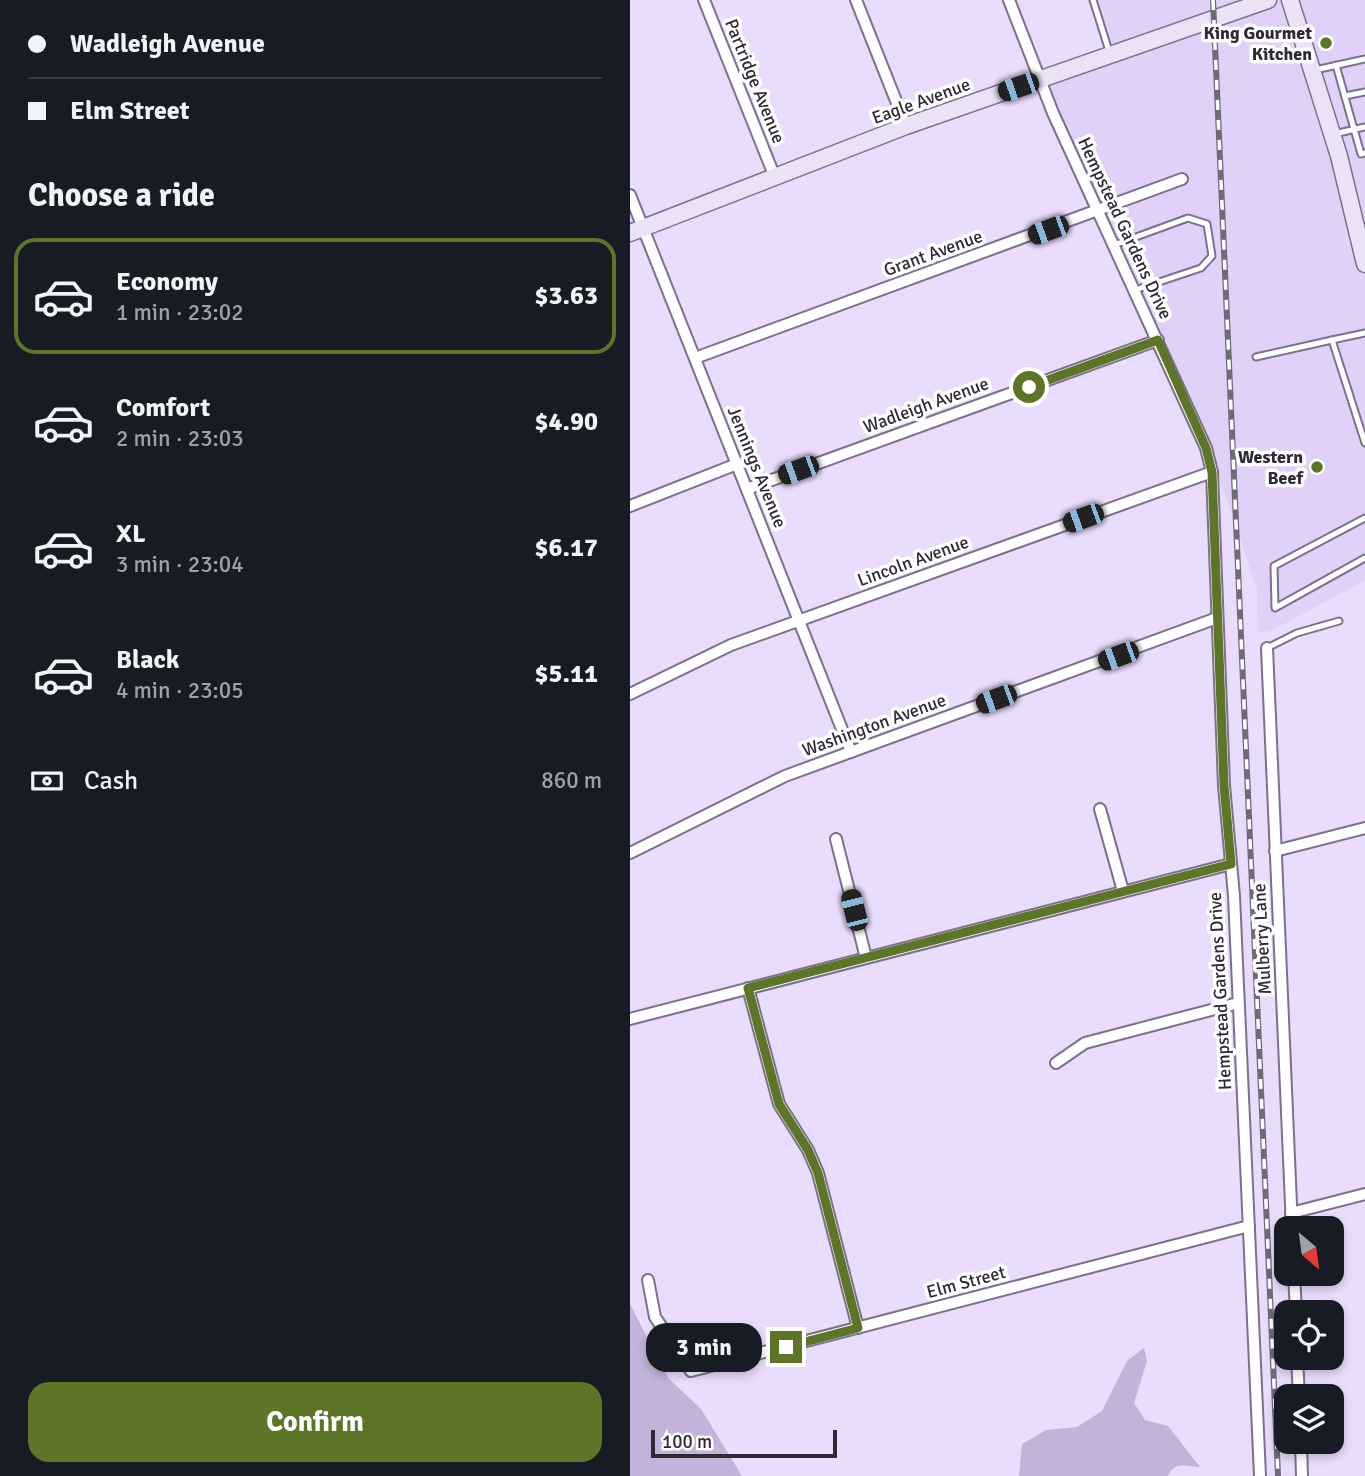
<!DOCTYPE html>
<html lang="en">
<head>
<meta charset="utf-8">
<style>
  :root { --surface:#171b24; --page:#242831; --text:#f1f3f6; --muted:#9ea1a6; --line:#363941; --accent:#5c7527 }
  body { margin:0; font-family:Signika,sans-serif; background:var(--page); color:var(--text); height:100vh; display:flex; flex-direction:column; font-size:26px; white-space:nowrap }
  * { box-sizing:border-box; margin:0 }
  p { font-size:23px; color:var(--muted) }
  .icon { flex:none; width:38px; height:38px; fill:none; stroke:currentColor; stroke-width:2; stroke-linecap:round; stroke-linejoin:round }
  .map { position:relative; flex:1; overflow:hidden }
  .drawer { display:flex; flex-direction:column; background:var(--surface); width:630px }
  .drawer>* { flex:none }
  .guide { display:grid; align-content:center; height:154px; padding:0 28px; background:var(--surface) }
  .needle { width:46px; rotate:151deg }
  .buttons { position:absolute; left:644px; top:1216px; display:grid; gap:14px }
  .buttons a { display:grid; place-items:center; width:70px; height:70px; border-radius:14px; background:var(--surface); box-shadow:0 4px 10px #0003; font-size:35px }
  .scale { position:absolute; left:21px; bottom:18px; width:186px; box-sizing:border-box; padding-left:7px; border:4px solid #2e2935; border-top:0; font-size:19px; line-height:24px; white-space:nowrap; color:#2e2935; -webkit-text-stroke:5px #fff; paint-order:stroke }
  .end { position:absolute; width:32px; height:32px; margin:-16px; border:9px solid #5c7527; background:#fff; box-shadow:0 0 0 4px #fff }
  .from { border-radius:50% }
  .bubble { position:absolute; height:49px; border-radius:21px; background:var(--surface); box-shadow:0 4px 10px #0003; font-size:23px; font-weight:700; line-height:49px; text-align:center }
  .car { position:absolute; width:21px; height:42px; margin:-21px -10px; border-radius:9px; box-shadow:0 0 5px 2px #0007; background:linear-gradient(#222 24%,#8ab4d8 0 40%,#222 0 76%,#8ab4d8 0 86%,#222 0) }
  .guide b { display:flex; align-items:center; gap:24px; height:66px; font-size:26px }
  .guide b+b { border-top:2px solid var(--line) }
  .guide i { width:18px; height:18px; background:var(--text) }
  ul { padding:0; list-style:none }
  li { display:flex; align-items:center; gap:21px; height:116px; margin:0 14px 10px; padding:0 14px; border:4px solid transparent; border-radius:21px }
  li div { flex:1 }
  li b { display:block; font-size:26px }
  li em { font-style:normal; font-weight:700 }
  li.selected { border-color:var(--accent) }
  li>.icon { width:63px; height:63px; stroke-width:1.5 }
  h2 { padding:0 28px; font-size:32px; line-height:84px }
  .pay { display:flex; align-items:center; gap:18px; height:77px; padding:0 28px; font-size:26px }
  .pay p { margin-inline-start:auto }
  .button { display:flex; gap:14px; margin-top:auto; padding:14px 28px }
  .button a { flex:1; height:80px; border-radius:21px; background:var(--accent); color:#fff; font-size:28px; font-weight:700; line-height:80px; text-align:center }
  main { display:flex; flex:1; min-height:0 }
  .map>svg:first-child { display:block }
</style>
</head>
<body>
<main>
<section class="drawer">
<div class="guide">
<b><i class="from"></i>Wadleigh Avenue</b>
<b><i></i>Elm Street</b>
</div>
<h2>Choose a ride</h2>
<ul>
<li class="selected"><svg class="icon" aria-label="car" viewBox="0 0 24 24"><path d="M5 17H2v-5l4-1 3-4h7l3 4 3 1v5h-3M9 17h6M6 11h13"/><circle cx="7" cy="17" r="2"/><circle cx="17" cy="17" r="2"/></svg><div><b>Economy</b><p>1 min · 23:02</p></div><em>$3.63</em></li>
<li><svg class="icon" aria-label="car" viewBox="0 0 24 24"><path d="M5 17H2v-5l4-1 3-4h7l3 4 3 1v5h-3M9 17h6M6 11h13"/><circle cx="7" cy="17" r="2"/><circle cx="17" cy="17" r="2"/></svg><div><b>Comfort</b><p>2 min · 23:03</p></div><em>$4.90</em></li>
<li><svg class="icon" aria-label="car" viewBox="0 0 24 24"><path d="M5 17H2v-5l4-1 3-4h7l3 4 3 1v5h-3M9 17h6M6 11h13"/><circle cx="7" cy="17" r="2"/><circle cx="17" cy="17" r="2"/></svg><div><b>XL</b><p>3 min · 23:04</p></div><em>$6.17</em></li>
<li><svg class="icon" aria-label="car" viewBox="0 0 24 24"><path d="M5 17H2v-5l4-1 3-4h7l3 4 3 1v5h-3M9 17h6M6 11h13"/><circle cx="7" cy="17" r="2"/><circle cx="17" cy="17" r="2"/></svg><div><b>Black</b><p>4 min · 23:05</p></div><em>$5.11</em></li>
</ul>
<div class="pay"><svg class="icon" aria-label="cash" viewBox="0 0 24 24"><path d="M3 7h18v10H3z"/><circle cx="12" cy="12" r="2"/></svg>Cash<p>860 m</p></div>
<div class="button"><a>Confirm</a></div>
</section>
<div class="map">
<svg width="735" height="1476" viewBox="0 0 735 1476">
  <rect width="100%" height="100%" fill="#eadcfd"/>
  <path fill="#e1d0f8" d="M 457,0 L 735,0 L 735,580 L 641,631 L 628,632 L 627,589 L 583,458 L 414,81 L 482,59 Z"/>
  <g fill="#c3b2d9">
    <path d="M 0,1304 L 38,1378 L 71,1409 L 112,1476 L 0,1476 Z"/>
    <path d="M 514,1348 L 517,1361 L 504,1403 L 515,1420 L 538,1426 L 570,1467 C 556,1466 544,1461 538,1476 L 389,1476 L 392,1444 L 416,1430 L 447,1427 L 472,1411 L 497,1361 Z"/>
  </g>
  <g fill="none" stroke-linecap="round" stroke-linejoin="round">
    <g stroke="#7c708d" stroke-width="9">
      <g id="lane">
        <path d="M 463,0 L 479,51"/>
        <path d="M 706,65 L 731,154 L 735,153"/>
        <path d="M 685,70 L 735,59"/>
        <path d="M 715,96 L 735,92"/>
        <path d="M 704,134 L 735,127"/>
        <path d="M 484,245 L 558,218 L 577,224 L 582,256 L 571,268 L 505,290"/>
        <path d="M 702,340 L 735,333"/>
        <path d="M 626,357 L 702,340 L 735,443"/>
        <path d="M 735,518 L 644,566 L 645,608 L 735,558"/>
        <path d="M 637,648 L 667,633 L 709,621"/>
      </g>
    </g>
    <g stroke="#7c708d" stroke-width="14">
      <g id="street">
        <path d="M 74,0 L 144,175"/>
        <path d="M 226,0 L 276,126"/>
        <path d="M 379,0 L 423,113 L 576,448 L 582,472 L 594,785 L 604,896 L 630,1476"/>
        <path d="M 0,195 L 221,752"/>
        <path d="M 65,358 L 552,179"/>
        <path d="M 117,489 L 528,340"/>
        <path d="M 0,506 L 107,464"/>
        <path d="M 637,648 L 662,1228"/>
        <path d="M 0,694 L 101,645 L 582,472"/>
        <path d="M 470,809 L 493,891"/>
        <path d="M 206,839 L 236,958"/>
        <path d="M 645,851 L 735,828"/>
        <path d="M 0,853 L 155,776 L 587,618"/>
        <path d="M 118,988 L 149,1104 L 178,1150 L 188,1173 L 228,1328"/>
        <path d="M 0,1019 L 601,864"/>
        <path d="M 426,1063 L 455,1043 L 608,1003"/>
        <path d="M 661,1213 L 735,1194"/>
        <path d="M 664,1274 L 666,1312"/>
        <path d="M 18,1280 L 25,1317 L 61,1371 L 619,1226"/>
        <path d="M 667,1358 L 669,1396"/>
        <path d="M 671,1442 L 672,1476"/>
      </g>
    </g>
    <g stroke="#7c708d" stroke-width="19">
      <g id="secondary">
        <path d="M 660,0 L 709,156 L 735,264"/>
        <path d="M 0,233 L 276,126 L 638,0"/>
      </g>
    </g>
    <use href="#lane" stroke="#fff" stroke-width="5"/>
    <use href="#street" stroke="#fff" stroke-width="10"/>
    <use href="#secondary" stroke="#ebe2f5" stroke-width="16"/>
    <g stroke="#70687b" stroke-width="6">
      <path id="rail" d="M 583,0 L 648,1476"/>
    </g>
    <use href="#rail" stroke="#fff" stroke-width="3.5" stroke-dasharray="10" stroke-linecap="butt"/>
  </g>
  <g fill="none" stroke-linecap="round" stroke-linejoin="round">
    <path stroke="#5c7527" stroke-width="9" d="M 156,1347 L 228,1328 L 188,1173 L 178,1150 L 149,1104 L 118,988 L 601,864 L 594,785 L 582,472 L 576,448 L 528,340 L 399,387"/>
  </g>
  <g fill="#5c7527" stroke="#fff" stroke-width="2.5">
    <circle cx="696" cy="43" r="7"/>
    <circle cx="687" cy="467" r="7"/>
  </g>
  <g text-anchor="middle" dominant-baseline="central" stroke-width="7" stroke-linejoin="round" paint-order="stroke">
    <g font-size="18" font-weight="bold" fill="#2e2935" stroke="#fff" text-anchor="end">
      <text x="682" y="33">King Gourmet<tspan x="682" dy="21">Kitchen</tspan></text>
      <text x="673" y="457">Western<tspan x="673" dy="21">Beef</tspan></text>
    </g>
    <g font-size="18" fill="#2e2935" stroke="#fff">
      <text transform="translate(125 81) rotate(68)">Partridge Avenue</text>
      <text transform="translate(291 101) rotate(-20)">Eagle Avenue</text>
      <text transform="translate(495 228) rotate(65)">Hempstead Gardens Drive</text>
      <text transform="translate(303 253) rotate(-20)">Grant Avenue</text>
      <text transform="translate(296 405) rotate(-20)">Wadleigh Avenue</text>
      <text transform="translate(127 467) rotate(68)">Jennings Avenue</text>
      <text transform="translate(283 561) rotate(-20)">Lincoln Avenue</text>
      <text transform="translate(244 725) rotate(-20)">Washington Avenue</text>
      <text transform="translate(632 939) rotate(-93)">Mulberry Lane</text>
      <text transform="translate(590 991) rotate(-93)">Hempstead Gardens Drive</text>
      <text transform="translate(336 1282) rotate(-15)">Elm Street</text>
    </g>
  </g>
</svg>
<div class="buttons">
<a><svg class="needle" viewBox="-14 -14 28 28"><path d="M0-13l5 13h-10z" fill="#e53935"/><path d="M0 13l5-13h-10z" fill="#9ea1a6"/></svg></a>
<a><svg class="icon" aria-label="locate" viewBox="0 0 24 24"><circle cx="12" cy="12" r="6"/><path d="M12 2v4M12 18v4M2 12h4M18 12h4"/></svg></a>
<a><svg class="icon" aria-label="layers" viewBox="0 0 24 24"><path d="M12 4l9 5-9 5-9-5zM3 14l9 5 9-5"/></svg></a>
</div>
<div class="scale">100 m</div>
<i class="end from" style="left:399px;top:387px"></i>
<i class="end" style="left:156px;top:1347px"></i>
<div class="bubble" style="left:16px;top:1323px;width:116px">3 min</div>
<i class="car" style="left:388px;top:87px;rotate:251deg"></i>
<i class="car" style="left:418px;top:230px;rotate:250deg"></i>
<i class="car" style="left:168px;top:470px;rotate:250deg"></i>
<i class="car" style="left:453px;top:518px;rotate:250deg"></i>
<i class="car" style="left:488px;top:656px;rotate:250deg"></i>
<i class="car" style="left:366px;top:699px;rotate:250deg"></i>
<i class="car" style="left:224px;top:910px;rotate:346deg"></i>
</div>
</main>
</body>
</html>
